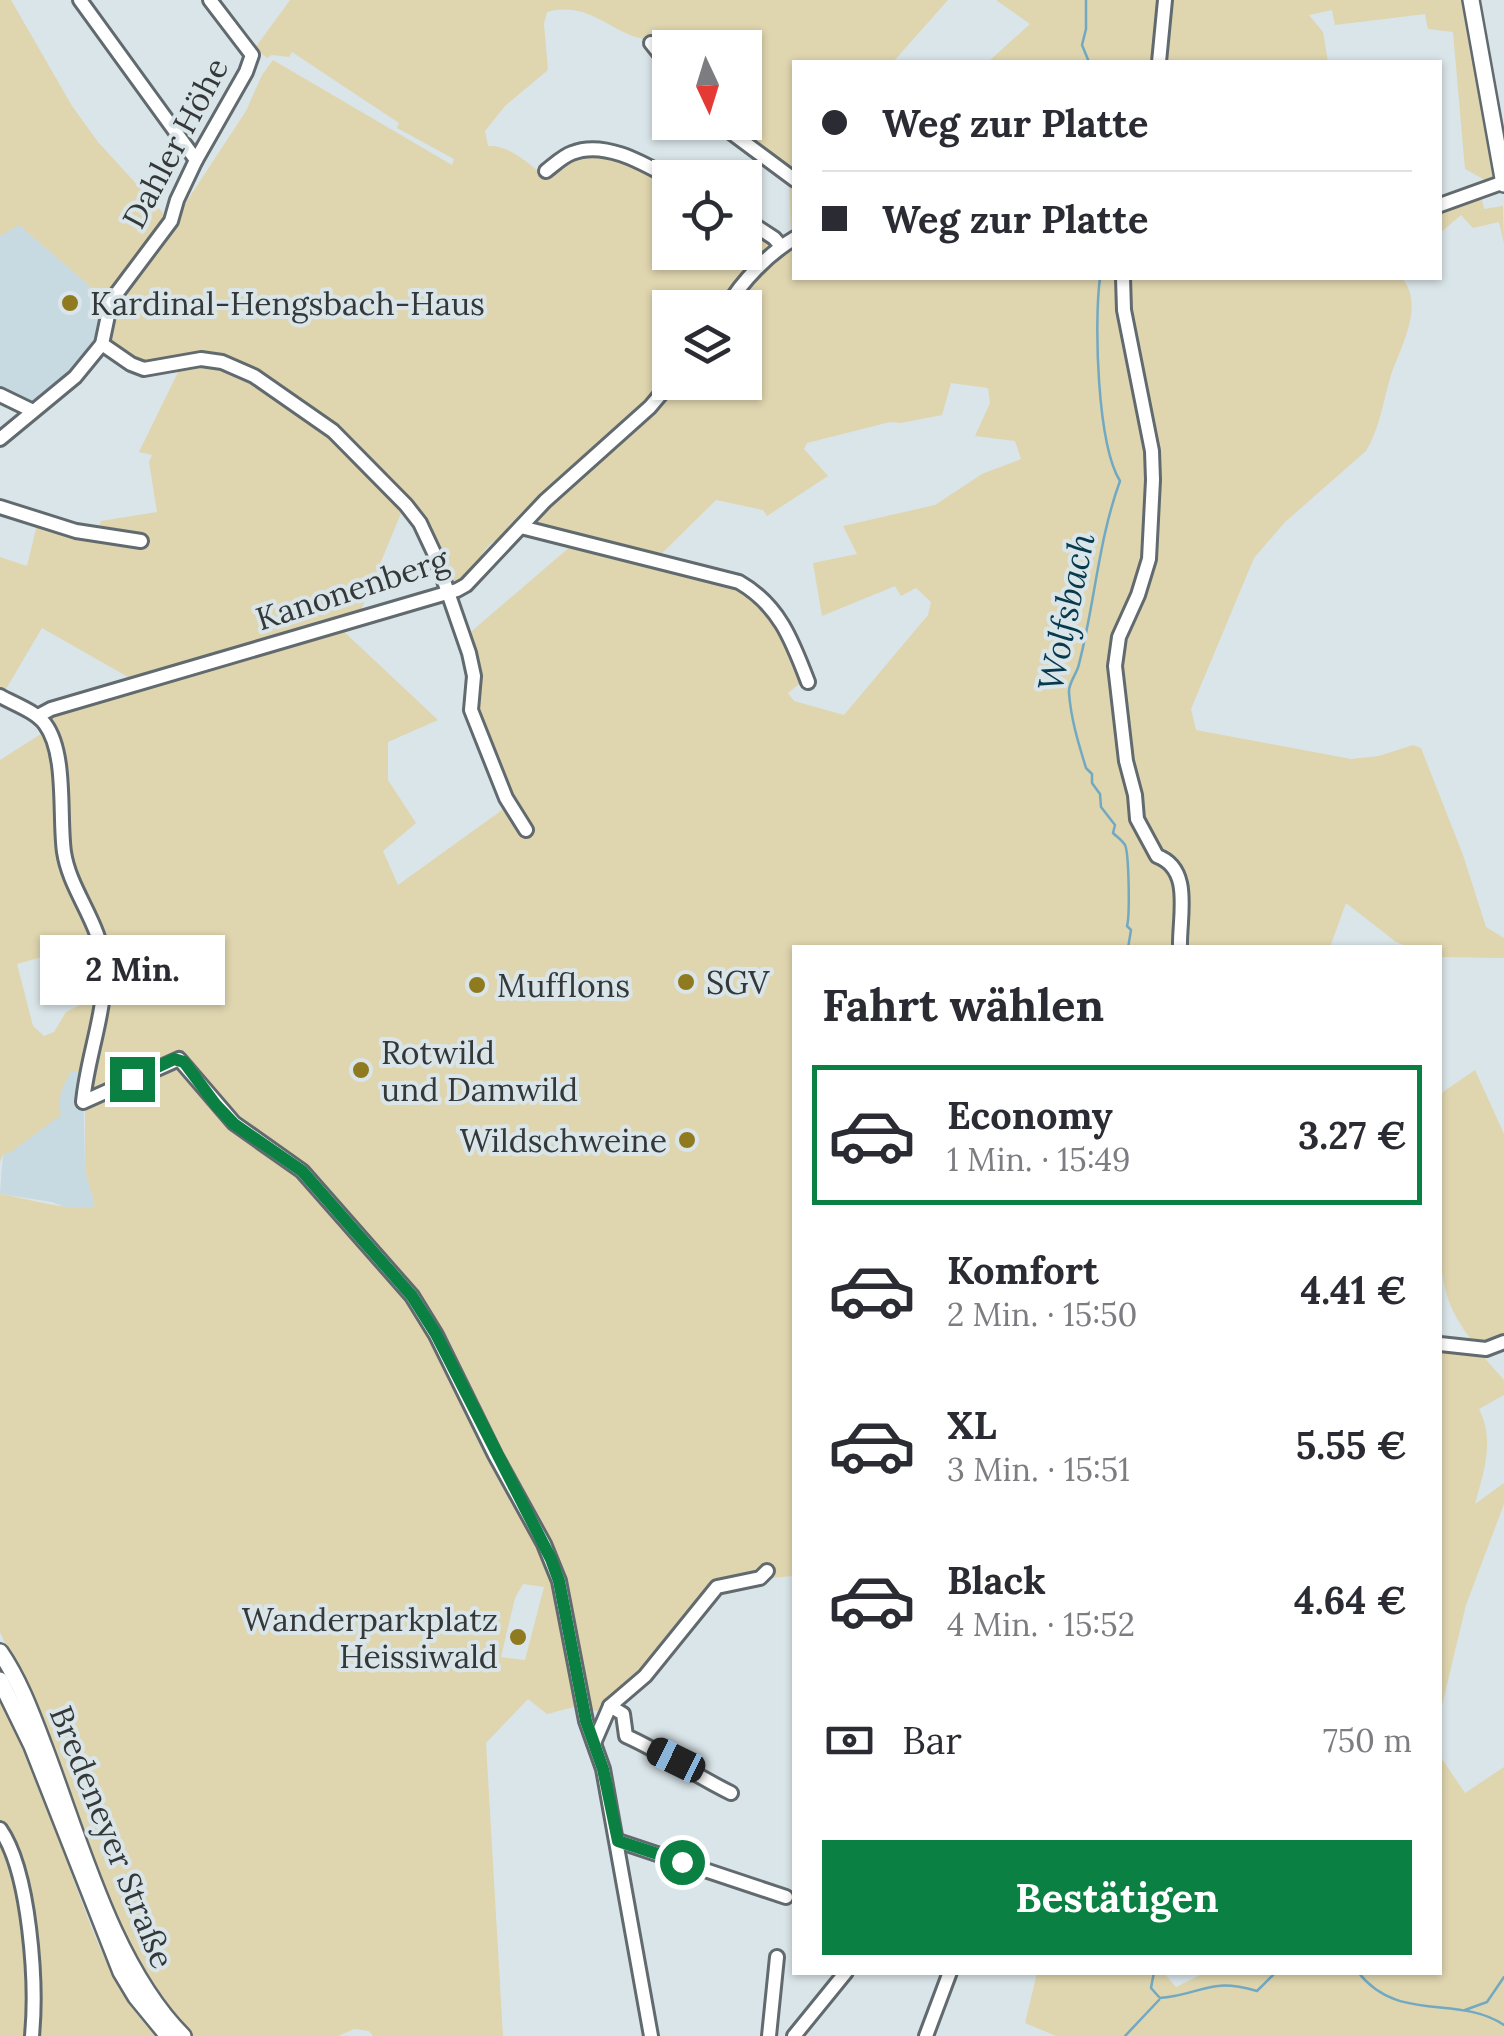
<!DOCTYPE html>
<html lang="de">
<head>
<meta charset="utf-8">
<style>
  :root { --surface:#fff; --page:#f2f2f3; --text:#2b2b33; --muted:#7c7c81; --line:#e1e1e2; --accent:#0b8043 }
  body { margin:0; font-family:Lora,serif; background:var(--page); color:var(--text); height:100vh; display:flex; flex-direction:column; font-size:38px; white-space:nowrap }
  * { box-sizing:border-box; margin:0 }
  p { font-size:32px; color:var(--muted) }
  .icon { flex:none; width:55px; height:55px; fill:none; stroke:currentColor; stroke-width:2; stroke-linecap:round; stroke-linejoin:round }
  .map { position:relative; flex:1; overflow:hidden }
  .sheet { position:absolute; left:792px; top:945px; width:650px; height:1030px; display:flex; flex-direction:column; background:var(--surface); border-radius:0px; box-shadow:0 2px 8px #0004 }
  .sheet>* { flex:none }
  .banner { position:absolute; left:792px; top:60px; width:650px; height:220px; border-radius:0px; box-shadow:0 2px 8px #0004; display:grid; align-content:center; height:220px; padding:0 30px; background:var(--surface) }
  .needle { width:65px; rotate:176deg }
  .fabs { position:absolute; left:652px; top:30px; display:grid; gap:20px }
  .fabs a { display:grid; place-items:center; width:110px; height:110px; border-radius:0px; background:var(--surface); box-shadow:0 2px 8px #0004; font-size:50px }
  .end { position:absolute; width:45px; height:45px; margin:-22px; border:12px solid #0b8043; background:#fff; box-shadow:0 0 0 5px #fff }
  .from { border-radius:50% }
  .bubble { position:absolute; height:70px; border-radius:0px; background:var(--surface); box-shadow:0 2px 8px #0004; font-size:32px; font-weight:700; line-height:70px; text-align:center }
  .car { position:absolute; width:30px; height:60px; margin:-30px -15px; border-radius:12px; box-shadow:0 0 8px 2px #0007; background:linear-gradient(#222 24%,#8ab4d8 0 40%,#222 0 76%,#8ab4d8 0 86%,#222 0) }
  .banner b { display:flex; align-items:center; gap:35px; height:95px; font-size:38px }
  .banner b+b { border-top:2px solid var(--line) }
  .banner i { width:25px; height:25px; background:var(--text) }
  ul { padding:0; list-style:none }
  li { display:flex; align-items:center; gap:30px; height:140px; margin:0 20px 15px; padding:0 10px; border:5px solid transparent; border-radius:0px }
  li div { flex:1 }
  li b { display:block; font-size:38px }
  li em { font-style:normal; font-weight:700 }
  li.selected { border-color:var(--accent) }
  li>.icon { width:90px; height:90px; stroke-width:1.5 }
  h2 { padding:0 30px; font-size:45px; line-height:120px }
  .pay { display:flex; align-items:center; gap:25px; height:110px; padding:0 30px; font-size:38px }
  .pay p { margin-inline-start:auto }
  .button { display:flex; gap:20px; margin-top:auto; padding:20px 30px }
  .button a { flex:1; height:115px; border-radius:0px; background:var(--accent); color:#fff; font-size:40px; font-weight:700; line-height:115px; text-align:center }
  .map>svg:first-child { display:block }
</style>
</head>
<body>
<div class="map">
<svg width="1504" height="2036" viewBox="0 0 1504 2036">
  <rect width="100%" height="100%" fill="#dae5e9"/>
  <g fill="#c7dae2">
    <path d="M 18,224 L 106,300 L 99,340 L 78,370 L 32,402 L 0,390 L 0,236 Z"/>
    <path d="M 83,1069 L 85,1170 L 95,1206 L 74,1211 L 52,1202 L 0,1194 L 3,1154 L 59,1112 L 58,1101 L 65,1081 L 70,1072 Z"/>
  </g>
  <g fill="#dfd5af" fill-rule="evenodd">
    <path d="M 0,0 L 11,0 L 72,106 L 98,142 L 163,213 L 162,228 L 106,300 L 19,225 L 0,236 Z"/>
    <path d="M 290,0 L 948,0 L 893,62 L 795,62 L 795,278 L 1119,278 L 1135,374 L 1133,388 L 1139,425 L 1154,422 L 1127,301 L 1126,278 L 1402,278 C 1425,305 1401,346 1391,375 C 1383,401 1380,428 1366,451 L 1285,522 L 1254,558 L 1191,709 L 1196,730 L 1351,759 L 1379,756 L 1413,745 L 1421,748 L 1463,855 L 1486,927 L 1504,938 L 1504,958 L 1440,957 L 1440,948 L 1408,947 L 1396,942 L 1346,903 L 1330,947 L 795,948 L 795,1576 L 716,1582 L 641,1675 L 597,1711 L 578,1706 L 547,1714 L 528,1699 L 486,1743 L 503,2036 L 373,2036 L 369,2031 L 354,2029 L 338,2036 L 192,2036 C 128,1985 107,1896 79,1823 C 54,1758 29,1694 0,1632 L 0,1194 C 30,1199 68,1212 95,1206 L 85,1170 L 85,1109 L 74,1105 L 83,1070 L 71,1072 C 63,1085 56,1100 61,1115 L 11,1152 L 3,1154 L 0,1162 L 0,760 L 52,727 L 50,717 L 339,627 L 438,720 L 388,742 L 388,780 L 416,823 L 383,851 L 398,885 L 513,802 L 473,707 L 465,637 L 578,540 L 531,524 L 541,510 L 660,405 L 677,383 L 745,382 L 745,308 L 731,307 L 791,236 L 789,183 L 722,123 L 745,122 L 745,48 L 670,48 L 670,64 L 651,40 C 612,37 593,0 547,12 L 544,24 L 548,70 L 505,106 L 485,131 L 488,146 C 510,144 532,167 549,179 C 589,134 626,161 670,183 L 670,252 L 745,252 L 745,224 L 772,241 L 774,249 L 731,288 L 720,307 L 670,308 L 670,378 L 506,536 C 475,544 481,577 452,587 L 430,537 L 359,453 L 234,364 L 153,366 L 122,355 L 109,337 L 119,298 L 177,223 L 183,207 L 246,111 L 262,75 L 273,60 L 452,165 L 454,159 L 397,128 L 399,123 L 292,52 L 289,57 L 272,55 L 267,58 L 255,48 ZM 951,383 L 988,388 L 990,403 L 975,436 L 1015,441 L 1021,459 L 982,474 L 935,505 L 843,526 L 857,554 L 813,563 L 822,616 L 895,586 L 901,596 L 916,588 L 931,602 L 928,615 L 844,715 L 794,701 L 788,693 L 803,681 C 794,661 787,633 773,616 C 744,579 694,573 652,563 L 716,500 L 763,510 L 767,516 L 828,476 L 804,449 L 807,443 L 890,422 L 901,423 L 942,415 ZM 49,955 L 57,974 L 72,981 L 94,971 L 92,999 L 66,1012 L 54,1032 L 44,1036 L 33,1026 L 17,964 ZM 523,1584 L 544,1587 L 525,1660 L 501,1657 L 515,1598 Z"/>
    <path d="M 996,0 L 1162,0 L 1155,62 L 988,62 L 1030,24 Z"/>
    <path d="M 1168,0 L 1464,0 L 1497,175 L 1485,180 L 1465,169 L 1453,32 L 1428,29 L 1425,14 L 1335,25 L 1332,10 L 1309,15 L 1323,32 L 1328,62 L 1162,62 Z"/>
    <path d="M 1481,195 L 1484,209 L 1503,206 L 1504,244 L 1499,222 L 1473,228 L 1461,215 L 1440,233 L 1440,209 Z"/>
    <path d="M 209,367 C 292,386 345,449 404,506 L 359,615 L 135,681 L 42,628 L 3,694 L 0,693 L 0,557 L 27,566 L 37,525 L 96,540 L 101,521 L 157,512 L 149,462 L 152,455 L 139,452 L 180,368 Z"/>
    <path d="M 1475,1070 L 1504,1134 L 1504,1334 L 1474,1344 C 1453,1315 1445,1300 1441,1264 L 1440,1094 Z"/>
    <path d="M 1440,1346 L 1481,1354 L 1504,1380 L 1504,1395 L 1479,1409 C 1495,1441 1484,1470 1475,1504 L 1504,1483 L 1504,1504 L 1466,1605 L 1440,1714 Z"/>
    <path d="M 0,1699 C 24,1751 45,1804 65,1857 C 89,1919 108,1987 156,2036 L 38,2036 L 38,1972 L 15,1885 L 28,1981 L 30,2009 L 26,2036 L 0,2036 Z"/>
    <path d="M 1440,1756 L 1465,1793 L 1504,1767 L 1504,2036 L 1056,2036 L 1025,2023 L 1037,1973 L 1164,1973 L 1176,1987 L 1204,1973 L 1440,1972 Z"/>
  </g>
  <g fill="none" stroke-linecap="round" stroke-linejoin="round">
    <g stroke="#72a9c2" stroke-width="2.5">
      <path d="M 1086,0 L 1086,29 L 1082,45 L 1089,62"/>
      <path d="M 1100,278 C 1094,322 1097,444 1120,481 C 1098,541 1095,603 1079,664 C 1077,674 1068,683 1069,693 C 1071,719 1078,742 1086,768 L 1092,774 L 1092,783 L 1100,794 L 1101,807 L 1115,825 L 1113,833 C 1117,837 1122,840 1125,845 C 1129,853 1130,916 1127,926 L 1131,930 L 1128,948"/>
      <path d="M 1154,1972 L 1151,1988 L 1159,1997"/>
      <path d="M 1358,1972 C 1398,2024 1458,1994 1504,2025"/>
      <path d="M 1160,1998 C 1205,1994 1207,1977 1257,1991 L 1276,1972"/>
      <path d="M 1465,2010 L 1487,2002 L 1504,1977"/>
      <path d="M 1125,2036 L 1159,2000"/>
    </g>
    <g stroke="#616a6e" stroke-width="18">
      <g id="minor">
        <path d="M 80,0 L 196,160"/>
        <path d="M 651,43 L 670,67"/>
        <path d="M 1159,62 L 1165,0"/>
        <path d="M 717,122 L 795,180"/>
        <path d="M 546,171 C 554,165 563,156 572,153 C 604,140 643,163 670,178"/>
        <path d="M 1440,205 L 1504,182"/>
        <path d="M 745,219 L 774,238 L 781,246"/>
        <path d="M 1123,278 L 1124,310 L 1152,451 L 1153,480 L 1149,559 L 1138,595 L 1119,637 L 1115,666 L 1126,761 L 1135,795 L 1137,819 L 1157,856 C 1193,869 1179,916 1180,948"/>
        <path d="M 726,308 C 742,281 768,254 795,238"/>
        <path d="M 102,344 L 131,364 L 144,369 L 201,359 L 222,362 L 254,376 L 333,431 L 406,505 L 420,523 L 435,555 L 469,653 L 474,676 L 471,710 L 506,798 L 526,830"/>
        <path d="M 0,395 L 33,411"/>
        <path d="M 0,439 L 75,377 L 102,344 L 111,301 L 171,221 L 177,200 L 196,160 L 246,72 L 252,55 L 210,0"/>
        <path d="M 0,507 L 76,531 L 141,541"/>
        <path d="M 521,527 L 739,582 C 779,605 792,640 808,682"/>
        <path d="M 0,696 C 14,704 35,711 45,724 C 67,753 59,817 64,852 C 70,892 102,924 104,967 C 106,1013 87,1057 83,1102 L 179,1059 L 234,1123 L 302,1171 L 412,1296 L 436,1335 L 495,1455 L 544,1544 L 559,1581 L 586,1721 L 603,1769 L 651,2036"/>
        <path d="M 38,716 L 51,709 L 457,590 L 466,585 L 545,501 L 650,407 L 671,382"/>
        <path d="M 1440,1344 L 1486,1349 L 1504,1342"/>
        <path d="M 610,1706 L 623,1714 L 626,1736 C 664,1753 694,1775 731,1793"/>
        <path d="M 594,1743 L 610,1706 L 645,1676 L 717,1587 L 760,1578 L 767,1571"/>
        <path d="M 0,1829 C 30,1872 37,1983 32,2036"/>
        <path d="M 618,1841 L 786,1897"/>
        <path d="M 769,2036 L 777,1957"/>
        <path d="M 794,2036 L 846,1972"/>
        <path d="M 926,2036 L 950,1972"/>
      </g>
    </g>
    <g stroke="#616a6e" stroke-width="20">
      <g id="major">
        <path d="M 1471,0 L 1504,184"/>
        <path d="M 0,1652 C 20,1681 32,1715 45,1749 C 80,1841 113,1966 183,2036"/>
        <path d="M 0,1680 L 32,1746 L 121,1972 L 136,1997 L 168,2036"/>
      </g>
    </g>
    <use href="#minor" stroke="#fff" stroke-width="12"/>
    <use href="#major" stroke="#fff" stroke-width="15"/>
  </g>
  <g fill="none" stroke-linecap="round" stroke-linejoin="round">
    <path stroke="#0b8043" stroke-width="12" d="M 132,1079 L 174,1059 L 184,1062 L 216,1105 L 234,1124 L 302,1171 L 412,1296 L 436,1334 L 551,1559 L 559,1581 L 586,1721 L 603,1769 L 618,1841 L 682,1862"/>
  </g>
  <g fill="#907a20" stroke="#dae5e9" stroke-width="4">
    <circle cx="70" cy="303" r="10"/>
    <circle cx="686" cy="982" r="10"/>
    <circle cx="477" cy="985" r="10"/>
    <circle cx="361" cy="1070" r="10"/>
    <circle cx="687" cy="1140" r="10"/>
    <circle cx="518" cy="1637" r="10"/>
  </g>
  <g text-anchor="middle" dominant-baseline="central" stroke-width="8" stroke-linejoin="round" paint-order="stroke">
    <g font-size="32" fill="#343839" stroke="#dae5e9">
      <text transform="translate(175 143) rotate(-62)">Dahler Höhe</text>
      <text transform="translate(352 589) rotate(-18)">Kanonenberg</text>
      <text transform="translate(112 1837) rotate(68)">Bredeneyer Straße</text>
    </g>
    <g font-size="32" fill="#343839" stroke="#dae5e9" text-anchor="start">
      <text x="90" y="303">Kardinal-Hengsbach-Haus</text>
      <text x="706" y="982">SGV</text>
      <text x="497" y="985">Mufflons</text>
      <text x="381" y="1052">Rotwild<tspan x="381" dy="37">und Damwild</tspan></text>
      <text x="667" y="1140" text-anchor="end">Wildschweine</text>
      <text x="498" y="1619" text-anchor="end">Wanderparkplatz<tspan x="498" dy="37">Heissiwald</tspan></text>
    </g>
    <g font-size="35" font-style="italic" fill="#073a4c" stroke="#dae5e9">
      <text transform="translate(1066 612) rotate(-78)">Wolfsbach</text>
    </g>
  </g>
</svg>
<div class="fabs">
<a><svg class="needle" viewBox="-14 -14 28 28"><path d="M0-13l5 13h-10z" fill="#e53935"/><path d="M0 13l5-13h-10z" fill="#7c7c81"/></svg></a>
<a><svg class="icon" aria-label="locate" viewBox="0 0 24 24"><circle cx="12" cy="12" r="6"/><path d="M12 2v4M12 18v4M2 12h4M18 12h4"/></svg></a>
<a><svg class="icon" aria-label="layers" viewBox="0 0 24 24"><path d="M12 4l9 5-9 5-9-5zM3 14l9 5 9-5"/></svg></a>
</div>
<i class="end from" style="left:682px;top:1862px"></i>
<i class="end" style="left:132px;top:1079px"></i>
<div class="bubble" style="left:40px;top:935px;width:185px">2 Min.</div>
<i class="car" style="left:676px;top:1760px;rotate:296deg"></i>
<div class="banner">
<b><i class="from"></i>Weg zur Platte</b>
<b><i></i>Weg zur Platte</b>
</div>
<section class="sheet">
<h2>Fahrt wählen</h2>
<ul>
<li class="selected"><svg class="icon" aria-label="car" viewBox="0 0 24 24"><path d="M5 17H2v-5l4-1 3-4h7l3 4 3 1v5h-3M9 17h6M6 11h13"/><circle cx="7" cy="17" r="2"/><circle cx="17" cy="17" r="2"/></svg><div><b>Economy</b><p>1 Min. · 15:49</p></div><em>3.27 €</em></li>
<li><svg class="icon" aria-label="car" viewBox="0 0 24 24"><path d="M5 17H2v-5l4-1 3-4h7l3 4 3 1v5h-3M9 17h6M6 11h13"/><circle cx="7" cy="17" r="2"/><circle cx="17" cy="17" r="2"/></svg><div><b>Komfort</b><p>2 Min. · 15:50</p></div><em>4.41 €</em></li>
<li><svg class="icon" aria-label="car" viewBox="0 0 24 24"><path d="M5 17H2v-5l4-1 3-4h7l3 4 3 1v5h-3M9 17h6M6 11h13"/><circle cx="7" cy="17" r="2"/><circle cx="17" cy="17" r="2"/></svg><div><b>XL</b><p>3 Min. · 15:51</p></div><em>5.55 €</em></li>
<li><svg class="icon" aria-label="car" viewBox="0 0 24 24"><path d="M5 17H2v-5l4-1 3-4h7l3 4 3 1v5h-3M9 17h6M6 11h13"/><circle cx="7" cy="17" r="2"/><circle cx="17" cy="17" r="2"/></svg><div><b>Black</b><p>4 Min. · 15:52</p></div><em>4.64 €</em></li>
</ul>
<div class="pay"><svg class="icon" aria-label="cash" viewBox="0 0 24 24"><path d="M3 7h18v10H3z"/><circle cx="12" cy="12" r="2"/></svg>Bar<p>750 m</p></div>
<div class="button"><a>Bestätigen</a></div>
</section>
</div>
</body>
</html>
